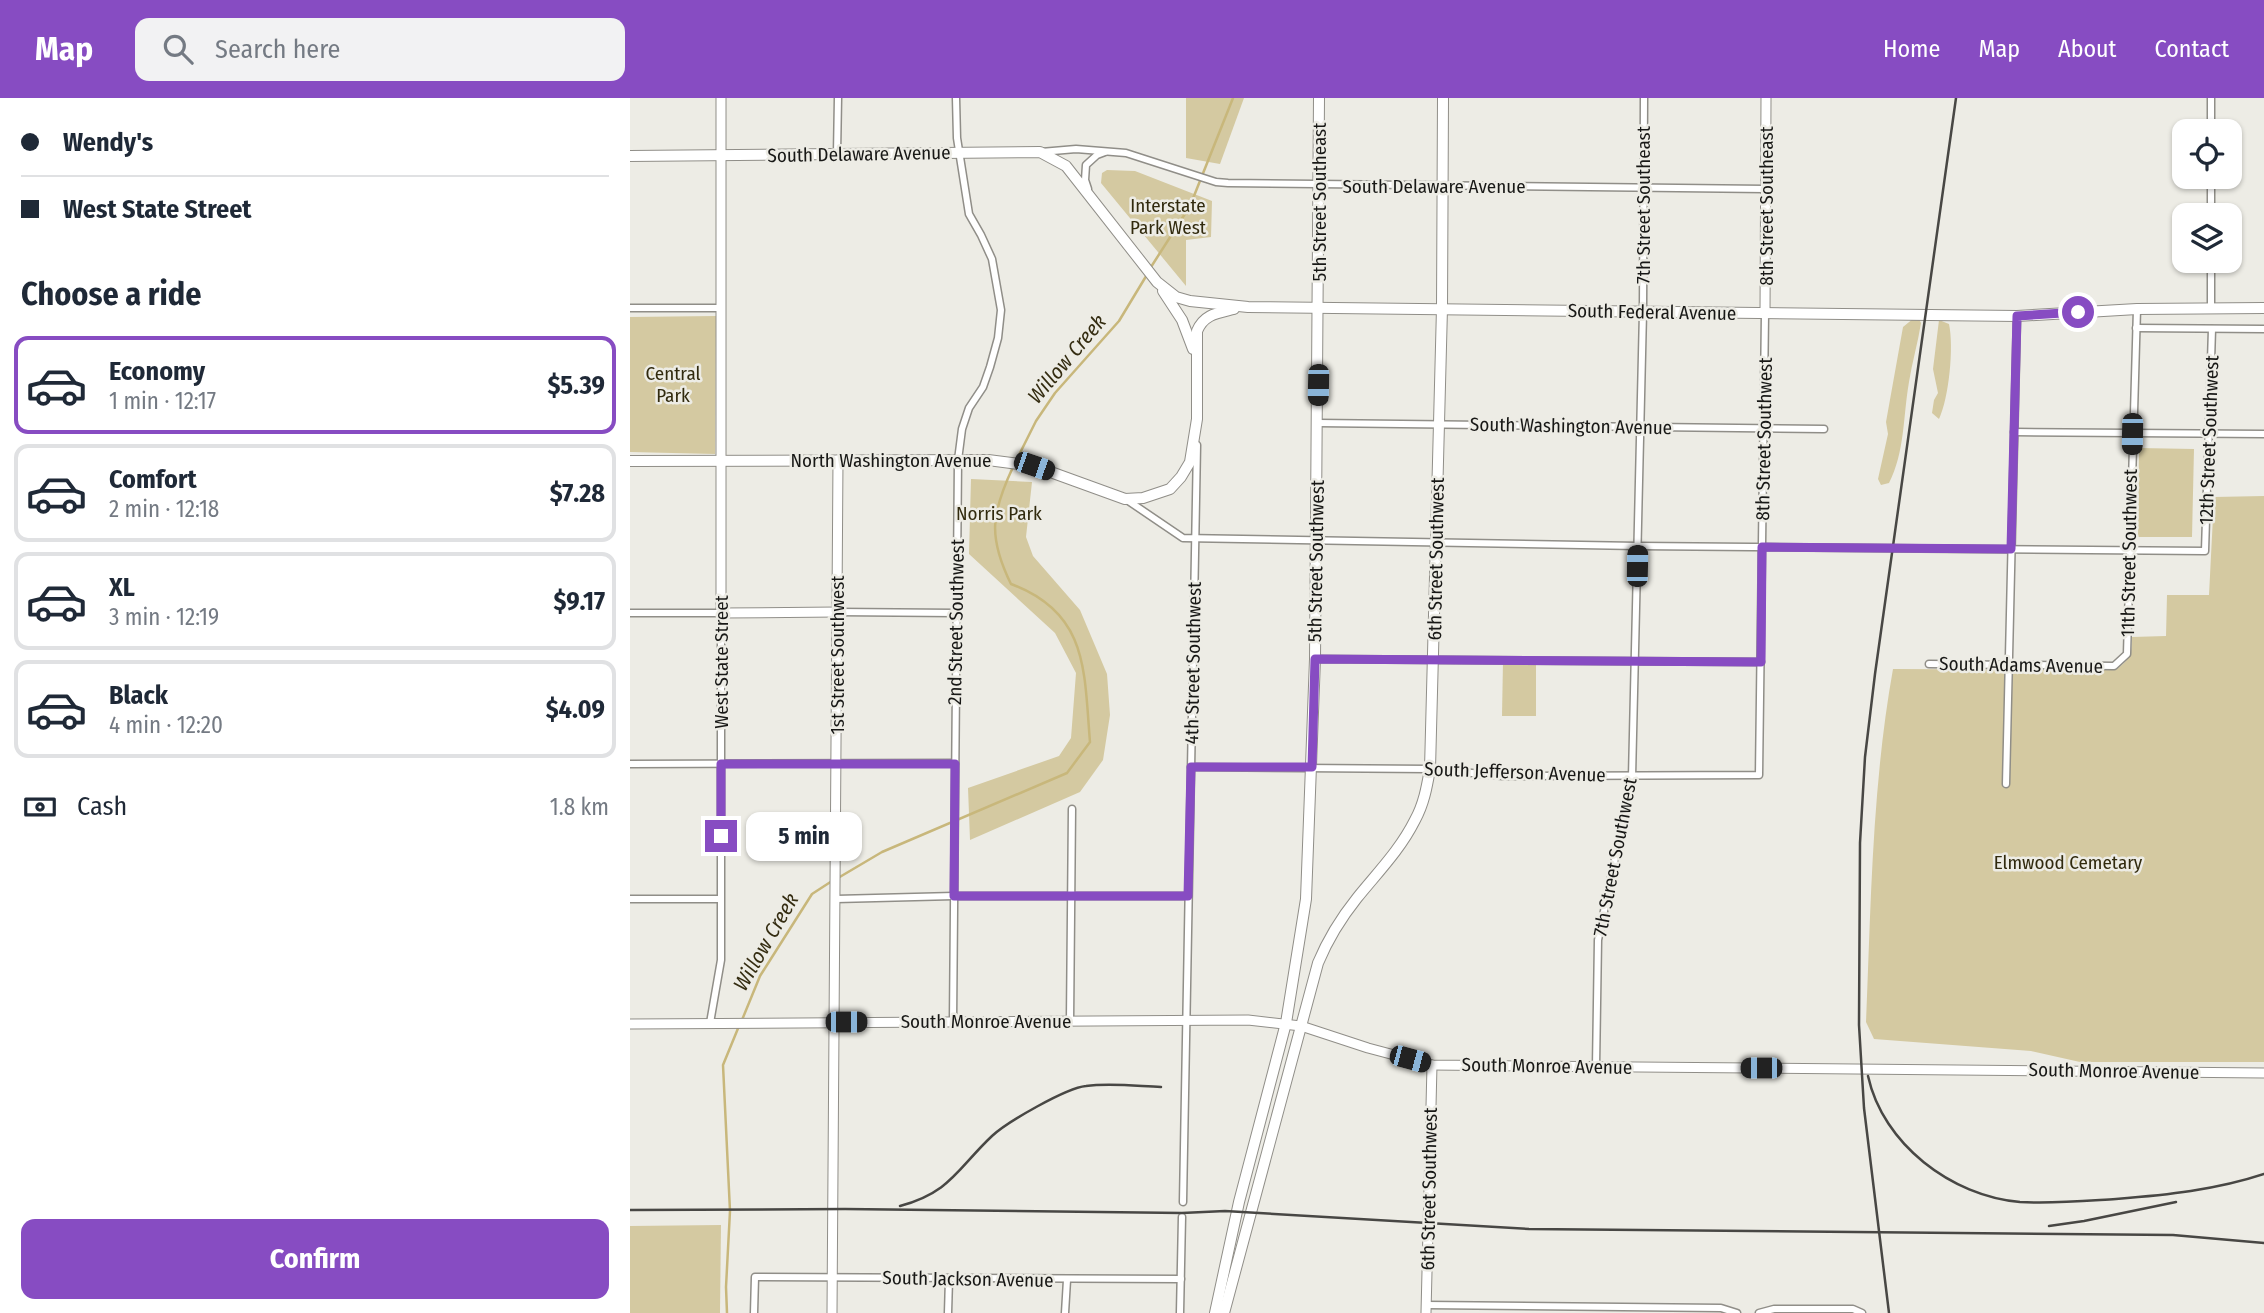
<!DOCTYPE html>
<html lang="en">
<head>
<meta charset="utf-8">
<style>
  :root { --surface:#fff; --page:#f2f2f3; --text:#1f2937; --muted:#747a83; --line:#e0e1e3; --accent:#874cc2 }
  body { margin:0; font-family:"Fira Sans Condensed",sans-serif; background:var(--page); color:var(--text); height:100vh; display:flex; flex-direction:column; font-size:26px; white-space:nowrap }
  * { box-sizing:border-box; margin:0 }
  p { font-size:23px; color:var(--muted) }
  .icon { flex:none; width:38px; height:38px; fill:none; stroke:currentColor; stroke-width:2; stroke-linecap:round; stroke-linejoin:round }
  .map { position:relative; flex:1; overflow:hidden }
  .sheet { display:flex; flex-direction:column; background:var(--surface); width:630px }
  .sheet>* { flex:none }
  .banner { display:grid; align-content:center; height:154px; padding:0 21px; background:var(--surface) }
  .tools { position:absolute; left:1542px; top:21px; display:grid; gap:14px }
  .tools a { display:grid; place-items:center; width:70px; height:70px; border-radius:14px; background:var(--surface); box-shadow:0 2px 5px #0004; font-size:35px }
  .end { position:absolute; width:32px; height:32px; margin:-16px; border:9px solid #874cc2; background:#fff; box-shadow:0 0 0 4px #fff }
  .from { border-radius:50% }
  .bubble { position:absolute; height:49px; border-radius:14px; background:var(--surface); box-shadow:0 2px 5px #0004; font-size:23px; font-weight:700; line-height:49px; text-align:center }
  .car { position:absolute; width:21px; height:42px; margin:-21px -10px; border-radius:9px; box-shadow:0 0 5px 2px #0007; background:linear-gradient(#222 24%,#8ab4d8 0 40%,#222 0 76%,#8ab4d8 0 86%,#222 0) }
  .banner b { display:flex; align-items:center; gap:24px; height:66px; font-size:26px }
  .banner b+b { border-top:2px solid var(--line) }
  .banner i { width:18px; height:18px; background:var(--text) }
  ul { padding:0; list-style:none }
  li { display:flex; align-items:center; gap:21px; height:98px; margin:0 14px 10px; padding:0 7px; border:4px solid var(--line); border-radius:14px }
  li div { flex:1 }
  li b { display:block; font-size:26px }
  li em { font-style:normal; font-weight:700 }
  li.selected { border-color:var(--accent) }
  li>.icon { width:63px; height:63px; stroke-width:1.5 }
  h2 { padding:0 21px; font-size:32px; line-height:84px }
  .pay { display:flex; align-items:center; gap:18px; height:77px; padding:0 21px; font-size:26px }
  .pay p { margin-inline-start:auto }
  .button { display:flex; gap:14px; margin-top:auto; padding:14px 21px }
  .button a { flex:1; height:80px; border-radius:14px; background:var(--accent); color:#fff; font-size:28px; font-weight:700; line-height:80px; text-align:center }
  header { display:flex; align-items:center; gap:42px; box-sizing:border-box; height:98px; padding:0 35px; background:var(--accent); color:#fff }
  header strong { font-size:33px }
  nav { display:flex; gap:38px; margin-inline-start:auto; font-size:24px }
  .search { width:490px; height:63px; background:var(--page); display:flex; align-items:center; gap:18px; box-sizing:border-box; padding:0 24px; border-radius:14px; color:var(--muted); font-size:26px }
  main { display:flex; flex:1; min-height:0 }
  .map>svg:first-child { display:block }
</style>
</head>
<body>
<header>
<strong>Map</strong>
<div class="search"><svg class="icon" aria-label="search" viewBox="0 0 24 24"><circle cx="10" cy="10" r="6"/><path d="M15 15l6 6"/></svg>Search here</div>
<nav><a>Home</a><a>Map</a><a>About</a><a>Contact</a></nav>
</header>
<main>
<section class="sheet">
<div class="banner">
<b><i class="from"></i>Wendy's</b>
<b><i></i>West State Street</b>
</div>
<h2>Choose a ride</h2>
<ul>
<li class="selected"><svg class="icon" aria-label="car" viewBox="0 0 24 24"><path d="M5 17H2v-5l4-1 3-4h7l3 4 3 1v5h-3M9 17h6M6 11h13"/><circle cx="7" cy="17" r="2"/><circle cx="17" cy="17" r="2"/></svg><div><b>Economy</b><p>1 min · 12:17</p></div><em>$5.39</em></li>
<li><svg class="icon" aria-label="car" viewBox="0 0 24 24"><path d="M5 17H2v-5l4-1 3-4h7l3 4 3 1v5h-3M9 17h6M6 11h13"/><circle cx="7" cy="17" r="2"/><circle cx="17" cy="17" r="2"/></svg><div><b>Comfort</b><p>2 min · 12:18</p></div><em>$7.28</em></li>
<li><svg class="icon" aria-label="car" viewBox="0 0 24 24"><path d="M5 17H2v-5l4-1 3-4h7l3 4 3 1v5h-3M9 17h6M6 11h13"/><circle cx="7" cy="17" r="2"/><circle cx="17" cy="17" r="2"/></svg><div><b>XL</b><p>3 min · 12:19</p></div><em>$9.17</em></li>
<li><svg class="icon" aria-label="car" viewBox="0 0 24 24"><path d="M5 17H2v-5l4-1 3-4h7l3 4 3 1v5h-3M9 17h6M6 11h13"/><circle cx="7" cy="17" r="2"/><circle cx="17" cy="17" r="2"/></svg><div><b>Black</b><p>4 min · 12:20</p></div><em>$4.09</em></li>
</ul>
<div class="pay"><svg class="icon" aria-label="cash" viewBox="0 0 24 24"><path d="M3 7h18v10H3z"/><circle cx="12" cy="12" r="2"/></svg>Cash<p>1.8 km</p></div>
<div class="button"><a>Confirm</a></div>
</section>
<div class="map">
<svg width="1634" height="1215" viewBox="0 0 1634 1215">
  <rect width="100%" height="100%" fill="#edece5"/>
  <g fill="#d4c9a1">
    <path d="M 556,0 L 614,0 L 590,66 L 556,60 Z"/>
    <path d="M 477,72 L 505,73 L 582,103 L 581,139 L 556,142 L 556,188 L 471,85 L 472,75 Z"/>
    <path d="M 86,218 L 85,356 L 0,354 L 0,219 Z"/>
    <path d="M 1284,220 L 1289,221 L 1291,225 C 1288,245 1282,264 1279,284 C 1273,318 1275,354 1259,385 L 1251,387 L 1248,381 L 1258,336 L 1256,324 L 1273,229 Z"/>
    <path d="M 1309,222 L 1319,226 C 1324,249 1319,300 1309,321 L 1302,315 L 1304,302 L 1308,295 L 1303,271 Z"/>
    <path d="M 1509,350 L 1564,351 L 1562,439 L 1508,439 Z"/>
    <path d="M 341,381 L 402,384 L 396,439 L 403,458 L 450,512 L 477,576 L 480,617 L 473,662 L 450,694 L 340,742 L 338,690 L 429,658 L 441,640 L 446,575 L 425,535 L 339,456 Z"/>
    <path d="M 1634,398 L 1634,964 L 1450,964 L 1401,953 L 1244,941 L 1236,924 C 1241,806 1242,688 1263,571 L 1485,572 C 1500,562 1502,556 1502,539 L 1536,538 L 1537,497 L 1579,497 L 1584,399 Z"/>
    <path d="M 873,563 L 906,563 L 906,618 L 872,618 Z"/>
    <path d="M 91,1127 L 90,1215 L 0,1215 L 0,1128 Z"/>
  </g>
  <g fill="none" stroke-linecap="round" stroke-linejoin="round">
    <g stroke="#c8b77b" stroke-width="2.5">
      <path d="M 521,169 L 560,108 L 603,0"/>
      <path d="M 386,363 L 406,323 L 425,295 L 489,223 L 518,175"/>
      <path d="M 208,780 L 252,754 L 437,675 L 460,644 C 454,574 459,515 381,486 C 358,439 361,416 383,369"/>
      <path d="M 112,922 L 130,878 L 182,796 L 202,783"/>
      <path d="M 97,1215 L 96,1189 L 100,1113 L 93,967 L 109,928"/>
    </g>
    <g stroke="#908e88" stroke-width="9">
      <g id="street">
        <path d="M 1581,0 L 1581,33"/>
        <path d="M 411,54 L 446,51 L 496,55 L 586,84 L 598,85 L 1136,91"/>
        <path d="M 207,56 L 208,0"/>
        <path d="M 1581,79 L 1581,117"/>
        <path d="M 458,91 L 455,82 L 456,67 L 467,57 L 475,54"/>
        <path d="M 1581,163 L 1581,210"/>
        <path d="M 0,210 L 91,210"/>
        <path d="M 1506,230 L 1634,231"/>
        <path d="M 688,325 L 1194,331"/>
        <path d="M 1384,334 L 1634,336"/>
        <path d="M 497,402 L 553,440 L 1008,448 L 1575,453 L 1582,231"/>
        <path d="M 207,514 L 326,515"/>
        <path d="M 0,515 L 91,515 L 91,862 L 80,925"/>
        <path d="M 685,561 L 1131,564"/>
        <path d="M 1299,566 L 1484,568 L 1497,556 L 1507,211"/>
        <path d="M 0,666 L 325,665"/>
        <path d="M 561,669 L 800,671 L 873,678 L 1129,677 L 1135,216"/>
        <path d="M 1376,686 L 1387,218"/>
        <path d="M 0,801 L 90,801"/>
        <path d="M 206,801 L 324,798 L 558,798"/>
        <path d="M 440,923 L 442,711"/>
        <path d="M 323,924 L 328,362 L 332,331 L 339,310 L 353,289 L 360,269 L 368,240 L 371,212 L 362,161 L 351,137 L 339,116 L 327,40 L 326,0"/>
        <path d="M 966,969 L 968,842 L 1002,679 L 1013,214 L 1014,0"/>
        <path d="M 553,1104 L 567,347"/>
        <path d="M 796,1207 L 1091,1210 L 1107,1215"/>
        <path d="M 124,1215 L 125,1179 L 551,1181"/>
        <path d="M 318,1215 L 319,1181"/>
        <path d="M 435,1215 L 437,1182"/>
        <path d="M 550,1215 L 552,1119"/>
        <path d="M 1129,1215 L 1144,1211 L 1223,1211 L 1232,1215"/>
      </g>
    </g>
    <g stroke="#908e88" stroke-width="11">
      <g id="secondary">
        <path d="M 91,0 L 91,515 L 207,514"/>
        <path d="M 1135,216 L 1136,0"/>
        <path d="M 0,926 L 618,922 L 671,928 L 738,950 L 802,967 L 1634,975"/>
        <path d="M 202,1215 L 208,362"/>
        <path d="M 796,1215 L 802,967"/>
      </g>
    </g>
    <g stroke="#908e88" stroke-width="12">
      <g id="primary">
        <path d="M 0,58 L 410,54 L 436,68 L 527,184 L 546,199 L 560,203 L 618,209 L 1387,218 L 1507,211 L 1634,210"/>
        <path d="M 533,193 L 552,222 L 563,251"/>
        <path d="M 0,363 L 358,362 L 404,368 L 495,401 L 513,400 L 540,391 L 551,379 L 560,364 L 567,321 L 567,233 C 574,216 588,215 604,211"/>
        <path d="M 585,1215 L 609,1104 L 656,925 L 676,801 L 685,561 L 689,0"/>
        <path d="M 594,1215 L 688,865 C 698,841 711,820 727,800 C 748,774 770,752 785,722 C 794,706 797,688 800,671 L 812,210 L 813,0"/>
      </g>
    </g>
    <use href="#street" stroke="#fff" stroke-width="6"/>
    <use href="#secondary" stroke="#fff" stroke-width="9"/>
    <use href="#primary" stroke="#fff" stroke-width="10"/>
    <g stroke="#484744" stroke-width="2.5">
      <path d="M 1238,978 C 1253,1046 1321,1098 1390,1104 C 1422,1106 1454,1103 1486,1101 C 1536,1097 1586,1092 1634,1076"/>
      <path d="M 270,1108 C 321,1094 327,1071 362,1038 C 377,1024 436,990 456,988 C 480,985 506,988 531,989"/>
      <path d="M 0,1112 L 215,1111 L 552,1115 L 595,1113 L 899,1131 L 1543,1137 L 1634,1145"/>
      <path d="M 1419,1128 L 1454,1123 L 1546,1104"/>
      <path d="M 1259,1215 L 1234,1010 L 1229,927 L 1230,745 L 1235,659 L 1245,576 L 1326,0"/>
    </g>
  </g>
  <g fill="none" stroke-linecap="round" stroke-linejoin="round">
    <path stroke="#874cc2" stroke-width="9" d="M 91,738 L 91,666 L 325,666 L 324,798 L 558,798 L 561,669 L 682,669 L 685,561 L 1131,564 L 1132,449 L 1381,451 L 1387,218 L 1448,214"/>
  </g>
  <g text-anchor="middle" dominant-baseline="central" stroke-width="5" stroke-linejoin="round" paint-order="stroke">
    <g font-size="19" fill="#181816" stroke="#edece5">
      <text transform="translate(229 56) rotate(-1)">South Delaware Avenue</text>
      <text x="804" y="88">South Delaware Avenue</text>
      <text transform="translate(689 104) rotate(-90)">5th Street Southeast</text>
      <text transform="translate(1013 107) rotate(-90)">7th Street Southeast</text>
      <text transform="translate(1136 108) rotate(-90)">8th Street Southeast</text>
      <text transform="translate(1022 214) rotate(1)">South Federal Avenue</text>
      <text transform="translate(941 328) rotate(1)">South Washington Avenue</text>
      <text transform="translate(1134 341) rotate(-89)">8th Street Southwest</text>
      <text transform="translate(1579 342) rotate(-88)">12th Street Southwest</text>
      <text x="261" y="362">North Washington Avenue</text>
      <text transform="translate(1499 455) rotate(-89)">11th Street Southwest</text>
      <text transform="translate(806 461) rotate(-89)">6th Street Southwest</text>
      <text transform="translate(686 463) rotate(-89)">5th Street Southwest</text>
      <text transform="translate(326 524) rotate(-89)">2nd Street Southwest</text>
      <text transform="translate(207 557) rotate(-90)">1st Street Southwest</text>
      <text transform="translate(91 564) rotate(-90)">West State Street</text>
      <text transform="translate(563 565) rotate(-89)">4th Street Southwest</text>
      <text transform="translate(1391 567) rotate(1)">South Adams Avenue</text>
      <text transform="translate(885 674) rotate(2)">South Jefferson Avenue</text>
      <text transform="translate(985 759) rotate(-79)">7th Street Southwest</text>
      <text x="356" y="923">South Monroe Avenue</text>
      <text transform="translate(917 968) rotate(1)">South Monroe Avenue</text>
      <text transform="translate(1484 973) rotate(1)">South Monroe Avenue</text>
      <text transform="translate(799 1091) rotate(-89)">6th Street Southwest</text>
      <text transform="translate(338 1181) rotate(1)">South Jackson Avenue</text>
    </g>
    <g font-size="19" fill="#312a0e" stroke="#edece5">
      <text x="538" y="107">Interstate<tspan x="538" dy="22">Park West</tspan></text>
      <text x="43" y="275">Central<tspan x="43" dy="22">Park</tspan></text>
      <text x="369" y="415">Norris Park</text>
      <text x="1438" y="764">Elmwood Cemetary</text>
    </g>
    <g font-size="21" font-style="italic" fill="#352d12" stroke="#edece5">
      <text transform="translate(437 261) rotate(-50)">Willow Creek</text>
      <text transform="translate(136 844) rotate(-60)">Willow Creek</text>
    </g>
  </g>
</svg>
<div class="tools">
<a><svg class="icon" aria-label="locate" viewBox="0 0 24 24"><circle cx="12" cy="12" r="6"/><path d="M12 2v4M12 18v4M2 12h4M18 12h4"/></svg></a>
<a><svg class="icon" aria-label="layers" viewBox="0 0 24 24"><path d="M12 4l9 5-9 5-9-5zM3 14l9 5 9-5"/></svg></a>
</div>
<i class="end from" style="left:1448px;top:214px"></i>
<i class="end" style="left:91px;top:738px"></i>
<div class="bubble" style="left:116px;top:714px;width:116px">5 min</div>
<i class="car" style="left:688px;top:287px;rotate:181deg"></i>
<i class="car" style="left:1502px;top:336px;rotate:181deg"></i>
<i class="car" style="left:404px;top:368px;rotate:109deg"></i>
<i class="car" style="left:1007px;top:468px;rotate:1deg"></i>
<i class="car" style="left:216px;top:924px;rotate:90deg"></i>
<i class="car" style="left:780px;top:961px;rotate:105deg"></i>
<i class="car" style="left:1131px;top:970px;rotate:270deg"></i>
</div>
</main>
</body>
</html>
